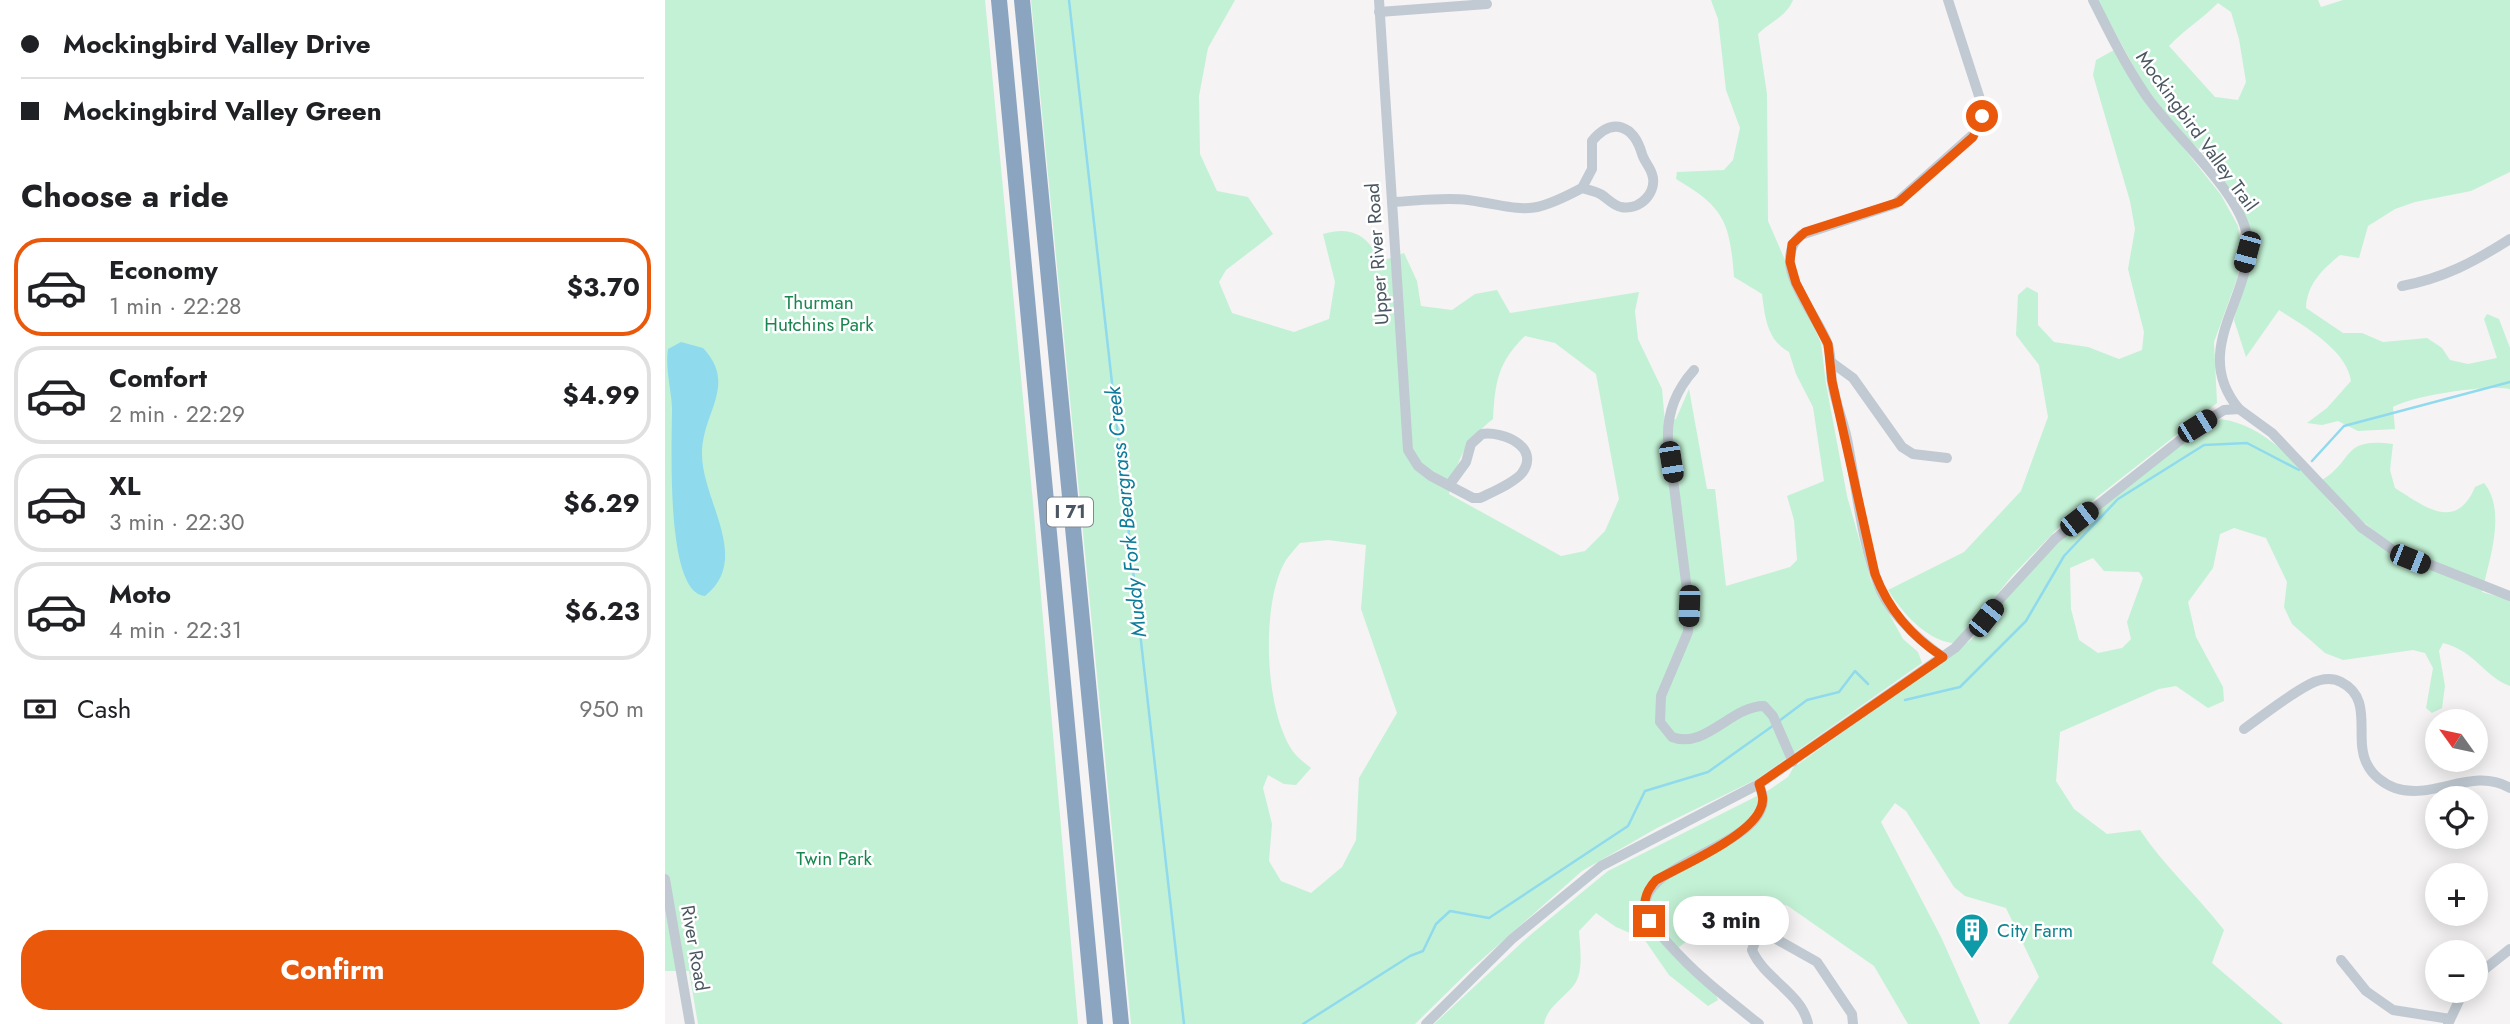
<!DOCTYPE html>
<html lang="en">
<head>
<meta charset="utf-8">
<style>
  :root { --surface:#fff; --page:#f6f6f6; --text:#202124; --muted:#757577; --line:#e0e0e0; --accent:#ea580c }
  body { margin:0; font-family:Jost,sans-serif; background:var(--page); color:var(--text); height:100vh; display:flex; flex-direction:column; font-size:26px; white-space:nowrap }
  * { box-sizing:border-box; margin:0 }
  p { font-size:23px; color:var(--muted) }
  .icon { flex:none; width:38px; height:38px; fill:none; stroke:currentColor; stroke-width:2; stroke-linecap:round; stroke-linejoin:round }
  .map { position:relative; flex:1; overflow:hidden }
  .details { display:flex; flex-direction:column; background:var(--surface); width:665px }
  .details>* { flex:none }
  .banner { display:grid; align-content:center; height:154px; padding:0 21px; background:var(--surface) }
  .needle { width:46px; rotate:303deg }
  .controls { position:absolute; left:1760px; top:709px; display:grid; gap:14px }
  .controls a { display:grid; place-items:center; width:63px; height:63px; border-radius:50%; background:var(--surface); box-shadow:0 4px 18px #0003; font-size:35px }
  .end { position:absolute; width:32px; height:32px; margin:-16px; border:9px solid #ea580c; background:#fff; box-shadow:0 0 0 4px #fff }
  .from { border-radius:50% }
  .bubble { position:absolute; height:49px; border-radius:24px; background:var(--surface); box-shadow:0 4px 18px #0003; font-size:23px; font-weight:700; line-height:49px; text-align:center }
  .car { position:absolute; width:21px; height:42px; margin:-21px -10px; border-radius:9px; box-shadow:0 0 5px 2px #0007; background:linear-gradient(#222 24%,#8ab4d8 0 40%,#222 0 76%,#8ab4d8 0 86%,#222 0) }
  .banner b { display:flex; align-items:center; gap:24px; height:66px; font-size:26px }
  .banner b+b { border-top:2px solid var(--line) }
  .banner i { width:18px; height:18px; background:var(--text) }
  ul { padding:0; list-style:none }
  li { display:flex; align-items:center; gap:21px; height:98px; margin:0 14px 10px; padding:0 7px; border:4px solid var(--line); border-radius:28px }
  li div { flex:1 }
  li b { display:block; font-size:26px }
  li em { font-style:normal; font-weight:700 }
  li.on { border-color:var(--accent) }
  li>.icon { width:63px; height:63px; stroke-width:1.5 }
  h2 { padding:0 21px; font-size:32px; line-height:84px }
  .pay { display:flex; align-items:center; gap:18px; height:77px; padding:0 21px; font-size:26px }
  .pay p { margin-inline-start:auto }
  .button { display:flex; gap:14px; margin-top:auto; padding:14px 21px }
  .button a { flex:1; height:80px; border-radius:28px; background:var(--accent); color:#fff; font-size:28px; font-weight:700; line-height:80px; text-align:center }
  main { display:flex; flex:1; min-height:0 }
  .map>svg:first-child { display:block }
</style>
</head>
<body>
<main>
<section class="details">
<div class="banner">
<b><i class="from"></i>Mockingbird Valley Drive</b>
<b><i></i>Mockingbird Valley Green</b>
</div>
<h2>Choose a ride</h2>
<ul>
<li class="on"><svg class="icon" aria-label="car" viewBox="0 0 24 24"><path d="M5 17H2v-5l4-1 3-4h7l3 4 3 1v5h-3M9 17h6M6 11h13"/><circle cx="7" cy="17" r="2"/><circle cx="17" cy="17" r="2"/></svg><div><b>Economy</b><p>1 min · 22:28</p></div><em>$3.70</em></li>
<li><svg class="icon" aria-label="car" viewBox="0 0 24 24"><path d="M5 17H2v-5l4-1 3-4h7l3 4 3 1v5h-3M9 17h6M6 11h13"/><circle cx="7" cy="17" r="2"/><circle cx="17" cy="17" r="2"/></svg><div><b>Comfort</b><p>2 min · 22:29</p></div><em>$4.99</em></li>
<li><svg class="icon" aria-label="car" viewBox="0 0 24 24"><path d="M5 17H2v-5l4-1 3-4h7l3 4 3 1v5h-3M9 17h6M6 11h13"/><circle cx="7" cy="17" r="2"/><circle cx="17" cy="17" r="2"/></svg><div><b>XL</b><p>3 min · 22:30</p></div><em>$6.29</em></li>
<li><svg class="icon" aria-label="car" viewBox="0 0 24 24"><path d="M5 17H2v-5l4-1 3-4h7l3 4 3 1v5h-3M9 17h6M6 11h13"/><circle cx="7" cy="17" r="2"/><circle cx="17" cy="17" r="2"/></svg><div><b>Moto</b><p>4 min · 22:31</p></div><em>$6.23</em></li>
</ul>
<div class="pay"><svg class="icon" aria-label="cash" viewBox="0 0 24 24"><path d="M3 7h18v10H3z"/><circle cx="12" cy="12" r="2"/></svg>Cash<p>950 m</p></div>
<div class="button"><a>Confirm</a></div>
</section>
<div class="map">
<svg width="1845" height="1024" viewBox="0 0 1845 1024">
  <rect width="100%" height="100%" fill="#f5f3f3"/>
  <g fill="#c3f1d5" fill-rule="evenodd">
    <path d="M 0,0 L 320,0 L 368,503 L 413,1024 L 33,1024 L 24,971 L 0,971 Z"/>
    <path d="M 366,0 L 570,0 L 543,48 L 534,96 L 535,154 L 552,191 L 583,197 L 608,234 L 561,270 L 554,282 L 567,313 L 629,332 L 664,319 L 670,282 L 658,234 C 689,225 701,236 717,261 L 739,253 L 752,281 L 756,306 L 787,310 L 810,294 L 832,290 L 845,313 L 974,292 L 970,311 L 973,339 L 997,389 L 1000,423 L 1011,419 L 1024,389 L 1042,489 L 1050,489 L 1061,586 L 1125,567 L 1132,560 L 1129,520 L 1122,496 L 1159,481 L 1148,407 L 1131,374 L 1124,352 C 1102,340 1100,317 1097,294 L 1069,277 C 1065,222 1059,207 1011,179 L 1012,172 L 1059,170 L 1068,160 L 1075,128 L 1061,90 L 1053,19 L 1046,0 L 1128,0 C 1121,17 1106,21 1093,34 L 1102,94 L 1103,221 L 1156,343 L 1161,384 L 1182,496 L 1206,581 L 1238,639 L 1253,652 L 1257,663 L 1092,779 L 992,828 L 917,871 L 806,969 L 750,1024 L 466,1024 ZM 860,336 L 890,343 L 931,374 L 954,499 L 940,531 L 920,551 L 896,556 L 784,494 C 792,460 800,441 828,419 C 830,382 833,362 860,336 ZM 663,540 L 701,545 L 696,609 L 732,713 L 694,778 L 691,840 L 677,867 L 646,893 L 616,881 L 604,861 L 607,824 L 598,788 L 603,775 L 619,784 L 631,785 L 646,768 C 641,764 634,759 630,754 C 599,715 595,602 621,560 C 625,554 630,549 635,543 Z"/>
    <path d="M 1432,0 L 1653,0 L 1656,7 L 1678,0 L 1845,0 L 1845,172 L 1806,191 L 1750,202 L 1730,209 L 1703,226 L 1694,258 L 1675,255 C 1657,270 1642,284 1641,308 L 1678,333 L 1697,333 L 1718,342 L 1762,338 L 1777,348 L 1785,360 L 1803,364 L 1832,358 L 1819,319 L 1822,314 L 1834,319 L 1845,348 L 1845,389 C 1820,385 1750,395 1728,407 L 1730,429 L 1693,431 L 1673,421 L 1657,425 L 1642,423 L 1662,408 L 1686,381 C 1682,350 1639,326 1614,310 L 1581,357 L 1569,320 L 1588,236 L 1570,198 L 1545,160 L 1510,126 L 1479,85 ZM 1553,3 L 1566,12 L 1574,39 L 1581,82 L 1573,100 L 1550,97 L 1504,46 C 1519,30 1537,19 1553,3 Z"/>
    <path d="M 1449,50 L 1471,88 L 1556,195 L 1573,226 L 1576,249 L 1573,276 L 1549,342 L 1552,403 L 1394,527 L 1347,576 L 1299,635 L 1287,643 C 1260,639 1237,612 1223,590 L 1299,552 L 1356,491 L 1383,417 L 1374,365 L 1351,335 L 1353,295 L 1362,287 L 1373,293 L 1373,325 L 1389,342 L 1423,347 L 1454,359 L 1477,350 L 1479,332 L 1463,269 L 1470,229 L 1465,201 L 1428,75 L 1431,60 Z"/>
    <path d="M 1556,419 C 1618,429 1648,491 1692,529 C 1712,547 1732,557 1756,569 L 1756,558 C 1715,542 1686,512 1657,480 C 1690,460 1676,437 1728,444 L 1725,470 L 1730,488 C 1760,507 1791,532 1810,487 L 1819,483 C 1842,511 1824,560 1817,592 L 1845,600 L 1845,686 C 1818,676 1812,652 1778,643 L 1774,651 L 1780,686 L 1777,708 L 1767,713 L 1761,708 L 1768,668 L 1760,653 L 1748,650 L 1678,660 L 1660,653 L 1627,624 L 1619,607 L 1622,582 L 1601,538 L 1569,528 L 1555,534 L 1548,568 L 1523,602 L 1531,637 L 1558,687 L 1559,701 L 1543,708 L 1511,686 L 1494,689 L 1395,732 L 1391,781 L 1409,809 L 1442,834 L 1475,830 C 1499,866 1532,895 1559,930 L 1547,963 L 1618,1024 L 1343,1024 L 1374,977 L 1341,908 L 1300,896 L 1289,887 L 1241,811 L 1230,803 L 1216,822 L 1276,937 L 1315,1024 L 1243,1024 L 1209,966 L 1123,906 L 1104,900 L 1077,897 L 1008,952 L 1050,993 L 1053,1000 L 1043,1006 L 1004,975 L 979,939 L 951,927 L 931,913 L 914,931 C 915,947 919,972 909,985 C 899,998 882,1007 879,1024 L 769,1024 L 864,936 L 943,871 L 1104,790 L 1123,777 L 1128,768 L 1307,639 L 1374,560 L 1396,540 L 1541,425 ZM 1428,558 L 1439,571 L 1474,572 L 1478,578 L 1462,622 L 1466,639 L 1457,648 L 1433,653 L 1414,640 L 1406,609 L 1405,568 Z"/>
  </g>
  <path fill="#90daee" d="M 16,342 L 38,348 C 73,385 37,412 37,454 C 37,501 87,559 40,596 C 0,594 7,445 7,407 C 6,389 0,366 3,349 Z"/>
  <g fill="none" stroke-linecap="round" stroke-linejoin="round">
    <g stroke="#90daee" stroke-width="2.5">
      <path d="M 404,0 L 519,1024"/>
      <path d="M 1647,461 L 1679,426 L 1845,382"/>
      <path d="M 1240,700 L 1295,687 L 1361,621 L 1399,556 L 1453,499 L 1539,445 L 1582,443 L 1634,470"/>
      <path d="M 1114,721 L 1142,700 L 1174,692 L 1190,671 L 1203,684"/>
      <path d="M 638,1024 L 745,956 L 758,951 L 771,924 L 785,911 L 824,918 L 963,826 L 980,791 L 1043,772 L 1109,725"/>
    </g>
    <g stroke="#c1cad2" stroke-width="10">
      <path d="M 714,0 L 743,450 L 753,466 L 766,476 L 808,498 L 815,498 C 827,492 849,483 857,473 C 876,447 838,431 817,434 L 806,444 L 801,462 L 785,484"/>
      <path d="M 1428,0 C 1444,32 1460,64 1480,94 C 1506,133 1575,191 1582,236 C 1591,295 1523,348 1574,409"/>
      <path d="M 714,12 L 822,4"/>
      <path d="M 727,202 C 751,201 778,197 803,200 C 860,208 861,218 917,188 C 923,190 931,191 937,195 C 943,199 948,205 956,207 C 975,211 993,192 987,174 C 985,167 979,161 977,154 C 969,126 948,116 927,141 L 927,169 L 917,188"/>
      <path d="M 1737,286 C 1779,278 1809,262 1845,239"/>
      <path d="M 1166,362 L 1188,378 L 1237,447 L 1248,454 L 1282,458"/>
      <path d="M 1029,370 C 1012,389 1002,413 1003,439 L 1024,606 L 1023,632 L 996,696 L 995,722 L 1007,737 C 1040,750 1066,706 1099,706 L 1108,716 L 1128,762"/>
      <path d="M 1278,657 C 1255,641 1228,616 1216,591 C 1196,543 1192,489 1182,439 C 1178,420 1170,402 1167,382 C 1165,370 1167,358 1163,345 C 1153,314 1103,265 1136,235 L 1230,204 L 1313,130 L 1317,116 L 1315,99 L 1283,0"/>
      <path d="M 1579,729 C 1600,714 1622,696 1645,684 C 1655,679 1666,677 1676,682 C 1710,699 1688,738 1702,764 C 1707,775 1719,784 1730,788 C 1768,801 1808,766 1845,788"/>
      <path d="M 1094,784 C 1095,788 1098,795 1098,799 C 1098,849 961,864 982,916 C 986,926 995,934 1002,942 C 1031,975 1060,997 1094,1024"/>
      <path d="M 0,879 L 25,1024"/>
      <path d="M 1676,960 L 1701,991 L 1728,1010 L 1785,1019"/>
      <path d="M 1811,976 L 1845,949"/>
      <path d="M 761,1024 L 847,939 L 936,866 L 1094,784 L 1290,648 L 1390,539 L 1533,426 L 1559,410 L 1574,409 L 1607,433 L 1697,528 L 1728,550 L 1845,596"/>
      <path d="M 1143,1024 C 1137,993 1099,979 1087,950 L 1092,937 L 1104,935 L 1152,962 L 1187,1014 L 1188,1024"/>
      <path d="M 1783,1024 L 1799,990"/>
    </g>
    <g stroke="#8ba5c1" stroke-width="16">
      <path d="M 334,0 L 430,1024"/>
      <path d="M 357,0 L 456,1024"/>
    </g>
  </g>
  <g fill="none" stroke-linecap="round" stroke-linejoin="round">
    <path stroke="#ea580c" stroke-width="9" d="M 984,921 C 977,905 979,893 991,880 C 1017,866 1083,837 1095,810 C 1100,801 1097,793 1094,784 L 1278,657 C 1247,637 1223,608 1210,574 L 1167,381 L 1163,344 L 1131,283 L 1125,262 L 1127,244 L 1140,232 L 1234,202 L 1308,137 L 1317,116"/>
  </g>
  <defs>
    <g id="building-pin" transform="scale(1.75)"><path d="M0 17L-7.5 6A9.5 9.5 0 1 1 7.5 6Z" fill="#0f9aa8" stroke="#fff"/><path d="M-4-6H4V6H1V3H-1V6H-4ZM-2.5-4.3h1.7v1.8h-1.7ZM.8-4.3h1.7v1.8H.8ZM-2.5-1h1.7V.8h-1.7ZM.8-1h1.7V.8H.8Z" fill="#fff"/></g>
  </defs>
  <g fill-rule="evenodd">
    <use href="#building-pin" x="1307" y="930"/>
  </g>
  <g text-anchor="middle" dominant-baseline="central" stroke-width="5" stroke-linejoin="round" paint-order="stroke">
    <rect fill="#fff" stroke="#808990" stroke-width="2" x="382" y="497.5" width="46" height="29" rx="5"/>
    <g font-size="18" font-weight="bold" fill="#4a5661">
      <text x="405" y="512">I 71</text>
    </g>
    <g font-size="19" fill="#4a5661" stroke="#fff">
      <text transform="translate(1532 131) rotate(54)">Mockingbird Valley Trail</text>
      <text transform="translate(712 254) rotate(-94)">Upper River Road</text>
      <text transform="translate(30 948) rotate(80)">River Road</text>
    </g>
    <g font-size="19" fill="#17864f" stroke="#fff">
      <text x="154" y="302">Thurman<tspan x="154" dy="22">Hutchins Park</tspan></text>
      <text x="169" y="858">Twin Park</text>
    </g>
    <g font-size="19" fill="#0d838f" stroke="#fff" text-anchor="start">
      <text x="1332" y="930">City Farm</text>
    </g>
    <g font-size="21" font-style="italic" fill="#0c7c9b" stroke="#fff">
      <text transform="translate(461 512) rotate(-96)">Muddy Fork Beargrass Creek</text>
    </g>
  </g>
</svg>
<div class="controls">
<a><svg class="needle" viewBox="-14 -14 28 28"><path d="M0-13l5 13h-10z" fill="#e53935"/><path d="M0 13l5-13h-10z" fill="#757577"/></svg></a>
<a><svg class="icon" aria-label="locate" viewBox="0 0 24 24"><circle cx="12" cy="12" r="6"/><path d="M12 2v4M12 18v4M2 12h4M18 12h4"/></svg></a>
<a>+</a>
<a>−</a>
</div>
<i class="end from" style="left:1317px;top:116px"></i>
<i class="end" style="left:984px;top:921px"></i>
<div class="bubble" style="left:1008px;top:896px;width:116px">3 min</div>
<i class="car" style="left:1582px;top:252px;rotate:195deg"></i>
<i class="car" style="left:1532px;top:426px;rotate:58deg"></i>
<i class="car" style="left:1006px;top:462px;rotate:171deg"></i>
<i class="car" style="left:1414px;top:519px;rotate:52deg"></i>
<i class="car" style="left:1745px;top:559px;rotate:112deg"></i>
<i class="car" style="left:1024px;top:606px;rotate:182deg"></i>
<i class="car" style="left:1321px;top:618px;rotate:39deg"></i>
</div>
</main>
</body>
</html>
